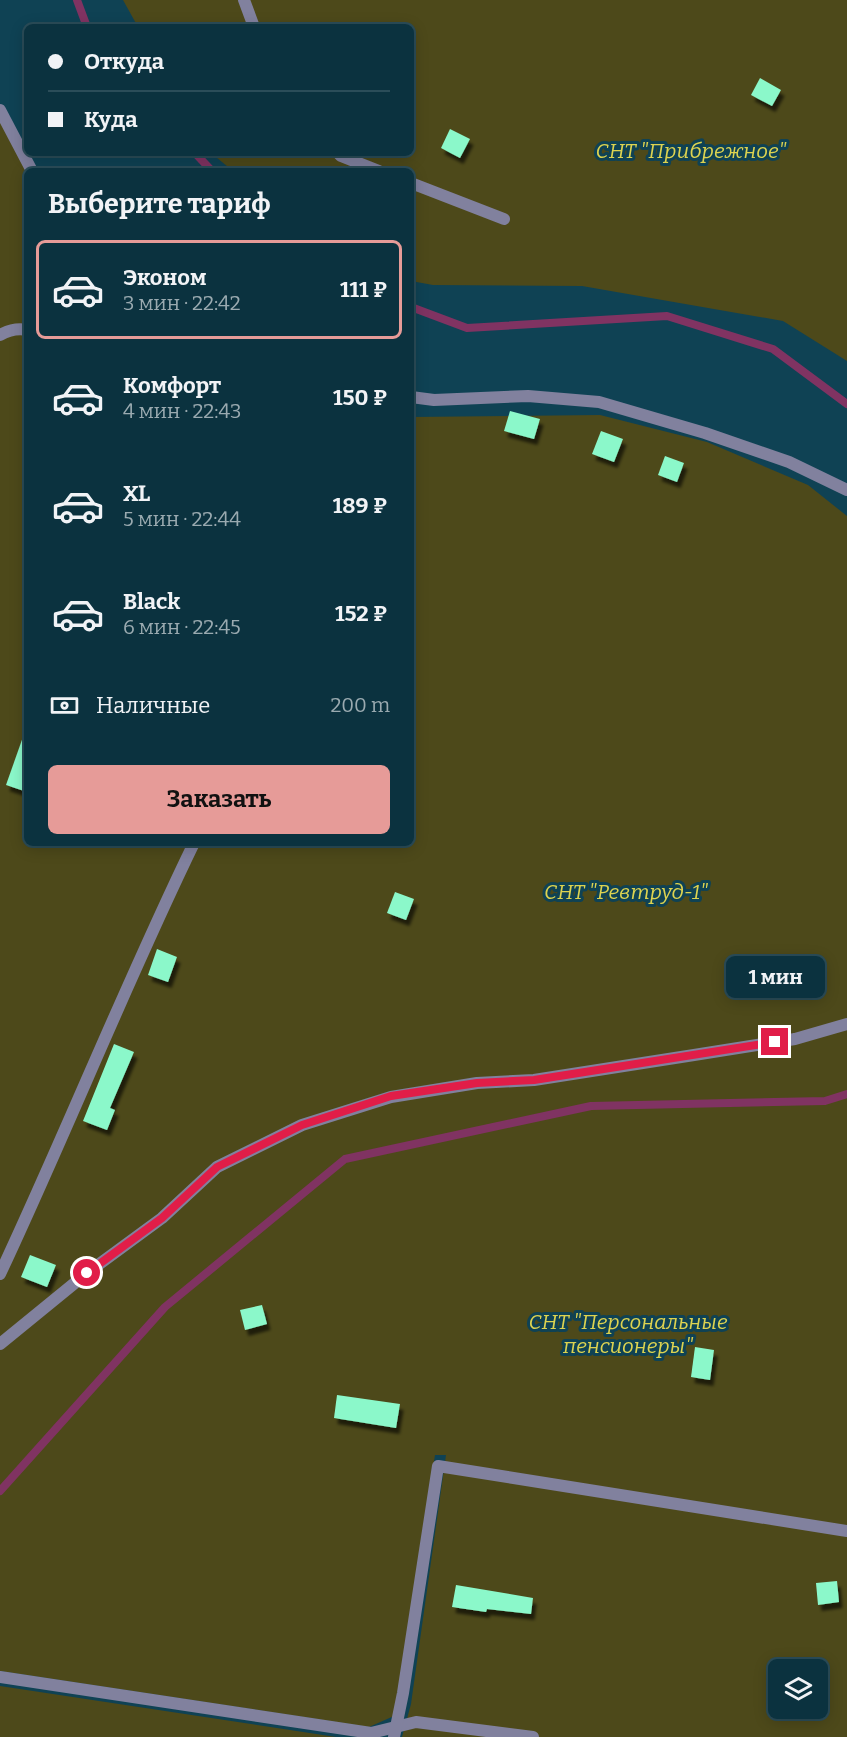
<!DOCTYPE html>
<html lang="ru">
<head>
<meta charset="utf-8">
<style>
  :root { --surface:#0b323f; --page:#143a46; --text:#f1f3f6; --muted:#9aaab0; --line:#2b4d59; --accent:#e69b98 }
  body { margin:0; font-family:Bitter,serif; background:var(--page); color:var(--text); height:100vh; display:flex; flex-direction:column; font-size:22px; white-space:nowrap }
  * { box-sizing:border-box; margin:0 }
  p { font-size:20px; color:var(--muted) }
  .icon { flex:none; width:33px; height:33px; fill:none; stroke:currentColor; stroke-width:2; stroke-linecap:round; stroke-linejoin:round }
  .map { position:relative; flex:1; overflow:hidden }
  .sheet { position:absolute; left:24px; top:168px; width:390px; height:678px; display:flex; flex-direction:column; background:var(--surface); border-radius:9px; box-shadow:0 3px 15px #0003,0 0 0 2px var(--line) }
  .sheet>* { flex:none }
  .banner { position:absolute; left:24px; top:24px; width:390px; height:132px; border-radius:9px; box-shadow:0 3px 15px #0003,0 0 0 2px var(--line); display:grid; align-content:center; height:132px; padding:0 24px; background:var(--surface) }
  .controls { position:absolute; left:768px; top:1659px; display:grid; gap:12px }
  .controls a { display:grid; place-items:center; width:60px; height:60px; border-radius:9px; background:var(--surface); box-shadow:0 3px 15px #0003,0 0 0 2px var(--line); font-size:30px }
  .end { position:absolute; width:27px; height:27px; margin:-14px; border:8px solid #e11d48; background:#fff; box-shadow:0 0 0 3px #fff }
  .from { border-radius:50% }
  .bubble { position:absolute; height:42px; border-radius:9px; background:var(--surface); box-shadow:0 3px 15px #0003,0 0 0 2px var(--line); font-size:20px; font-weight:700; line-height:42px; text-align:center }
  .banner b { display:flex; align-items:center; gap:21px; height:57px; font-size:22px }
  .banner b+b { border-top:2px solid var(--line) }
  .banner i { width:15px; height:15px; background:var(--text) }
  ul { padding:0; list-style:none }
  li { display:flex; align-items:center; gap:18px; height:99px; margin:0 12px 9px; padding:0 12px; border:3px solid transparent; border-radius:9px }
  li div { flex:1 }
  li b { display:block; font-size:22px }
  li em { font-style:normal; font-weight:700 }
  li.on { border-color:var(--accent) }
  li>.icon { width:54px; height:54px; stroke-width:1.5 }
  h2 { padding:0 24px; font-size:27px; line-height:72px }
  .pay { display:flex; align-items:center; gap:15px; height:66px; padding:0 24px; font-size:22px }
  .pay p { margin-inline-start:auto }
  .button { display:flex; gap:12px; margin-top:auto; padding:12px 24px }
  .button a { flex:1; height:69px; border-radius:9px; background:var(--accent); color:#111; font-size:24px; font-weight:700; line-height:69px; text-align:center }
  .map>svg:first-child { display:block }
</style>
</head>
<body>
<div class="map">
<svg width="847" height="1737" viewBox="0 0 847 1737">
  <defs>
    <filter id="shadow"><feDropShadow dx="3.5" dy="6" stdDeviation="1.5" flood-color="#0009"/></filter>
  </defs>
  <rect width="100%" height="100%" fill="#0f4254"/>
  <g fill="#4d491a" fill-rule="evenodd">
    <path d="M 123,0 L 847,0 L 847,361 L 783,321 L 582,286 L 433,285 L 411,281 L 411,171 L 233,171 L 211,153 L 411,153 L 411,27 L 138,27 Z"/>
    <path d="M 0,119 L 27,171 L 27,843 L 411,843 L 411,417 L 600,415 L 707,442 L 808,485 L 847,516 L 847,1737 L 402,1737 L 411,1704 L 446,1455 L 435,1455 L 394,1716 L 369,1727 L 0,1671 ZM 778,1670 L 818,1670 L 818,1708 L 778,1708 Z"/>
    <path d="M 0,1686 L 336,1737 L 0,1737 Z"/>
  </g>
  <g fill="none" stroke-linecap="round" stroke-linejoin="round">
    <g stroke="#803362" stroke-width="8">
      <path d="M 77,0 L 87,27"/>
      <path d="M 195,153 L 212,171"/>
      <path d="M 411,307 L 467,328 L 667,316 L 773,349 L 847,404"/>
      <path d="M 0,1491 L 165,1307 L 345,1159 L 591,1106 L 825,1101 L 847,1094"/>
    </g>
  </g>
  <g fill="#8bf8ca" filter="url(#shadow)">
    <path d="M 760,78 L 781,90 L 772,106 L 751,95 Z"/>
    <path d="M 450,129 L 470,139 L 460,158 L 441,148 Z"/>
    <path d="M 510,411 L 540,419 L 534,439 L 504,431 Z"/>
    <path d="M 601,431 L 623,439 L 614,462 L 592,454 Z"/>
    <path d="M 665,456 L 684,463 L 677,482 L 658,475 Z"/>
    <path d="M 24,734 L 27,734 L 27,792 L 6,785 Z"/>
    <path d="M 395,892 L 414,899 L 406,920 L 387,913 Z"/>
    <path d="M 157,949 L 177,957 L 168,982 L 148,975 Z"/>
    <path d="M 114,1044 L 134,1052 L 110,1108 L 115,1110 L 107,1130 L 83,1121 Z"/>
    <path d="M 30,1255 L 56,1265 L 47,1287 L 21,1277 Z"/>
    <path d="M 262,1305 L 267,1324 L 245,1330 L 240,1310 Z"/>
    <path d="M 695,1347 L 714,1350 L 710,1380 L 691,1377 Z"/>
    <path d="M 337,1395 L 400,1404 L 396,1428 L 334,1418 Z"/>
    <path d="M 837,1581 L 839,1602 L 818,1605 L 816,1583 Z"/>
    <path d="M 456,1585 L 533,1598 L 531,1614 L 487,1609 L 486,1612 L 452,1607 Z"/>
  </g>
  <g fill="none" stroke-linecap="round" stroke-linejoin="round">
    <g stroke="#81819e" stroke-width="12">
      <path d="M 244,0 L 254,27"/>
      <path d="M 0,110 L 32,171"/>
      <path d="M 338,153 L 341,156 L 379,171"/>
      <path d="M 411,183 L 504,219"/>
      <path d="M 0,335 C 9,330 17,328 27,330"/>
      <path d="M 411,397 L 434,400 L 528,396 L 599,402 L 705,433 L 789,462 L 847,490"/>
      <path d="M 0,1274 C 67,1131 125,985 194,843"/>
      <path d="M 0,1344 L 87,1273 L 162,1218 L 217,1167 L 302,1125 L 391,1097 L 477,1083 L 534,1080 L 694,1055 L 795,1039 L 847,1024"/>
      <path d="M 0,1677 L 371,1733 L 416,1722 L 533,1737"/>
      <path d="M 394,1737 L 403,1693 L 438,1466 L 847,1531"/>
    </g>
  </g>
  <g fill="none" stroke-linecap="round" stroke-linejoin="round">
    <path stroke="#e11d48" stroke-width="8" d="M 87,1273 L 162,1218 L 217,1167 L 302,1125 L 391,1096 L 477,1083 L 534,1080 L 775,1042"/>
  </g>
  <g text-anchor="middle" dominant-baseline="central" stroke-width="6" stroke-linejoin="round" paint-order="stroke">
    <g font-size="21" font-style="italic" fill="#ddd350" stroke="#0f4254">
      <text x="691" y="151">СНТ "Прибрежное"</text>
      <text x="626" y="892">СНТ "Ревтруд-1"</text>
      <text x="628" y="1322">СНТ "Персональные<tspan x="628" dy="24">пенсионеры"</tspan></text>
    </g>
  </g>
</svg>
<div class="controls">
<a><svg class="icon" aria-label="layers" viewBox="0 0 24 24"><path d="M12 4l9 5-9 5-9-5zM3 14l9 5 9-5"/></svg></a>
</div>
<i class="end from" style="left:87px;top:1273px"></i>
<i class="end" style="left:775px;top:1042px"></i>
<div class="bubble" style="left:726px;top:956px;width:99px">1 мин</div>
<div class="banner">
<b><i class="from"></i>Откуда</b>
<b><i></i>Куда</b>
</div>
<section class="sheet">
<h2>Выберите тариф</h2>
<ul>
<li class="on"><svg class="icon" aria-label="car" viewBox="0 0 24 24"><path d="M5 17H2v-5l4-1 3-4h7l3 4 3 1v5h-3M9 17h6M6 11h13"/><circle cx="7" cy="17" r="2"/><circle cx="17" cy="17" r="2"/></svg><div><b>Эконом</b><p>3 мин · 22:42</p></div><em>111 ₽</em></li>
<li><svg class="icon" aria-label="car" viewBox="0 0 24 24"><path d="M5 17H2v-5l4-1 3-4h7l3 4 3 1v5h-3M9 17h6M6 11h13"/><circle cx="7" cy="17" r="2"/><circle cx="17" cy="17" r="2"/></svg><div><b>Комфорт</b><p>4 мин · 22:43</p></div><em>150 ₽</em></li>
<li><svg class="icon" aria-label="car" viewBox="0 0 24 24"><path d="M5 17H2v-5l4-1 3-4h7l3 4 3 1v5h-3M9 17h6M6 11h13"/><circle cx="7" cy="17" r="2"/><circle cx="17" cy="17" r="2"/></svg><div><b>XL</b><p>5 мин · 22:44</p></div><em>189 ₽</em></li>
<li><svg class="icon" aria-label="car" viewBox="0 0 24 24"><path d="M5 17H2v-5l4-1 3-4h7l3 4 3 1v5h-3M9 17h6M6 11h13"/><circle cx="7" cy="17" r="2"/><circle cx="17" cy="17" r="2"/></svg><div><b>Black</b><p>6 мин · 22:45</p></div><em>152 ₽</em></li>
</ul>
<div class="pay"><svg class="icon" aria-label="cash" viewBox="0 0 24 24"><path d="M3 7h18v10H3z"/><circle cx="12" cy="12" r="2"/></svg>Наличные<p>200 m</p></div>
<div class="button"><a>Заказать</a></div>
</section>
</div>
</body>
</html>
